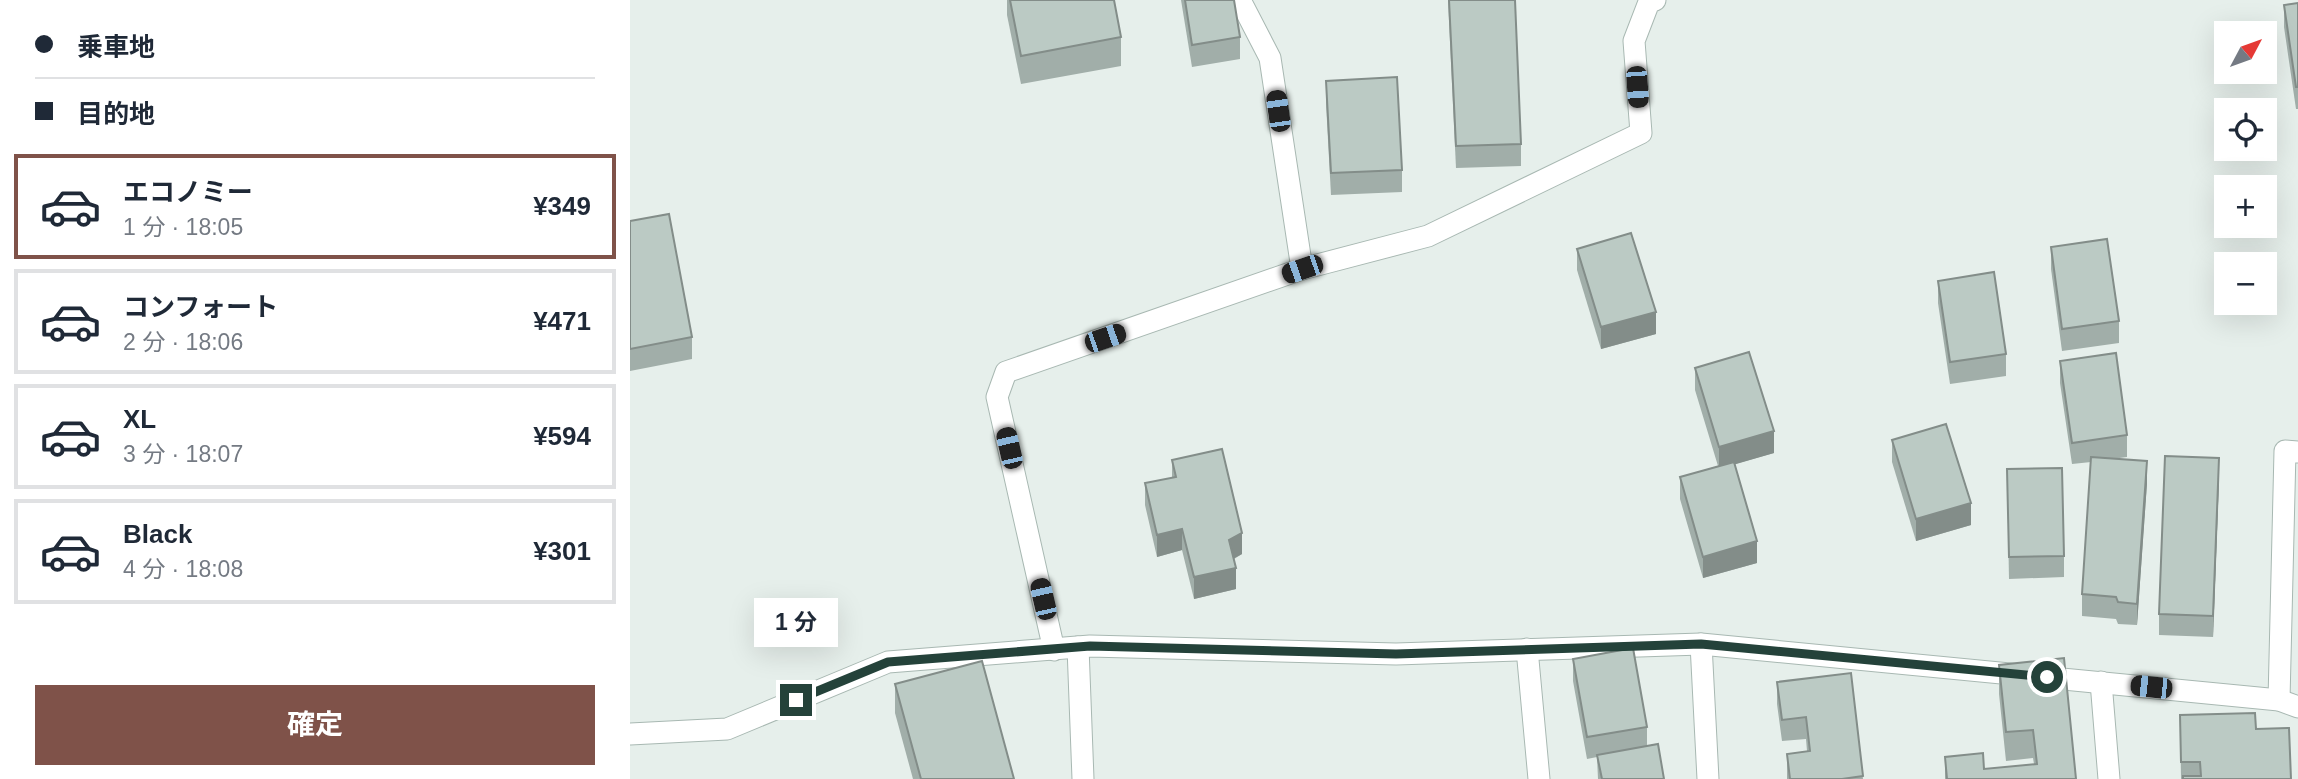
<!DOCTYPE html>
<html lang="ja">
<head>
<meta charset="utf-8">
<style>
  :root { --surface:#fff; --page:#f2f2f3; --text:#1f2937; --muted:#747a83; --line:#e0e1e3; --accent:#7f5249 }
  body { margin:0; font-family:Helvetica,"Noto Sans JP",sans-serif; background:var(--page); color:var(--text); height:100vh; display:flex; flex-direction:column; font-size:26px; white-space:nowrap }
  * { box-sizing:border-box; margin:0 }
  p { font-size:23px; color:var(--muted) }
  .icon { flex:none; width:38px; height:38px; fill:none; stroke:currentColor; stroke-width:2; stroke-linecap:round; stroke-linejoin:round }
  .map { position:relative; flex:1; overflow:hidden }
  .side { display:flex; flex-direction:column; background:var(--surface); width:630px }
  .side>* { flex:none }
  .guide { display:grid; align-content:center; height:154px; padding:0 35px; background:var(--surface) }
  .needle { width:46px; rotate:49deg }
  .fabs { position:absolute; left:1584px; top:21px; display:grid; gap:14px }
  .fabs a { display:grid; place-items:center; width:63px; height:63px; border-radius:0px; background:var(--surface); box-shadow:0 7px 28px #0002; font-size:35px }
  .end { position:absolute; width:32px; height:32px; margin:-16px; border:9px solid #24423a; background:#fff; box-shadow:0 0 0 4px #fff }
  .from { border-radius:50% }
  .bubble { position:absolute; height:49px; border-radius:0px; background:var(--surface); box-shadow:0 7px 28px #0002; font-size:23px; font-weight:700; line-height:49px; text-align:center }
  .car { position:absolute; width:21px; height:42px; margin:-21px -10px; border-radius:9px; box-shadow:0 0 5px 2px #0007; background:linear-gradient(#222 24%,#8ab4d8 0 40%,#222 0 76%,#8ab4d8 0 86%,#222 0) }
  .guide b { display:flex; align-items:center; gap:24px; height:66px; font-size:26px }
  .guide b+b { border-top:2px solid var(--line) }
  .guide i { width:18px; height:18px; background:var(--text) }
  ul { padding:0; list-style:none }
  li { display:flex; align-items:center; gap:21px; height:105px; margin:0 14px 10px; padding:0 21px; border:4px solid var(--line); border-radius:0px }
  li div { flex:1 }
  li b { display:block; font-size:26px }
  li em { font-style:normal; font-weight:700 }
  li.current { border-color:var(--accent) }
  li>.icon { width:63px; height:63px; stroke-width:1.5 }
  .primary-button { display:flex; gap:14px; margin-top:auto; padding:14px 35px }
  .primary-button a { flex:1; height:80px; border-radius:0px; background:var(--accent); color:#fff; font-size:28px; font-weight:700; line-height:80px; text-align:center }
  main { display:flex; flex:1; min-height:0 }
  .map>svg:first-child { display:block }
</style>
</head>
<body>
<main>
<section class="side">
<div class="guide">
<b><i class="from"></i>乗車地</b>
<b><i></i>目的地</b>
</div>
<ul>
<li class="current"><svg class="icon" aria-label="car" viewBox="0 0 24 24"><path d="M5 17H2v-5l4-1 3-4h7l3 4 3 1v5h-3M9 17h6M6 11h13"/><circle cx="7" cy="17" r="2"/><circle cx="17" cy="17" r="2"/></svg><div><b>エコノミー</b><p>1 分 · 18:05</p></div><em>¥349</em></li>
<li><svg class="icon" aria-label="car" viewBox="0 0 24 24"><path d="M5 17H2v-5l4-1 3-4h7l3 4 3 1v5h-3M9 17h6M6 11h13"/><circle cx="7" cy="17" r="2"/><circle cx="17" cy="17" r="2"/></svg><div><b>コンフォート</b><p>2 分 · 18:06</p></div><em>¥471</em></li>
<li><svg class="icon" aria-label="car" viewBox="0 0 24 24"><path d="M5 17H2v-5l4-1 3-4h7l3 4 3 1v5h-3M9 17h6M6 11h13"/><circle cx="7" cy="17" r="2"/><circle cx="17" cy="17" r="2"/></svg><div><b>XL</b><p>3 分 · 18:07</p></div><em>¥594</em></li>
<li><svg class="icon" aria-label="car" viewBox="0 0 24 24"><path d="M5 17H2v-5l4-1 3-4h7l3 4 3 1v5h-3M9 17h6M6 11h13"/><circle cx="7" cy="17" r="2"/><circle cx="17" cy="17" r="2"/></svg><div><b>Black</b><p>4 分 · 18:08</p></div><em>¥301</em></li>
</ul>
<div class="primary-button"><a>確定</a></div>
</section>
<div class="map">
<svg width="1668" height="779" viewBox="0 0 1668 779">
  <rect width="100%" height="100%" fill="#e6efeb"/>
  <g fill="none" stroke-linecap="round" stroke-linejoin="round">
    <g stroke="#a8b8b2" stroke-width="23">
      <g id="lane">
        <path d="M 448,647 L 453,779"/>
        <path d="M 897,649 L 909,779"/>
        <path d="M 424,650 L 367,397 L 376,372 L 672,269"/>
      </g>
    </g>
    <g stroke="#a8b8b2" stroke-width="23">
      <g id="street">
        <path d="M 610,0 L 640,58 L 672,269 L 798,236 L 1011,133 L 1004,41 L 1019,2 L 1025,0"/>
        <path d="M 1071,644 L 1078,779"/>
        <path d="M 1471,682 L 1479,779"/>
        <path d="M 1649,700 L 1655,451 L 1668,452"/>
        <path d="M 0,734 L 97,729 L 258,662 L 460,646 L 766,654 L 1071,644 L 1649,700 L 1668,707"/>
      </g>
    </g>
    <use href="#lane" stroke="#fff" stroke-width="21"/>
    <use href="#street" stroke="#fff" stroke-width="21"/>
  </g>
  <g fill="#a1aea9">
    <path d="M 377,0 L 484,0 L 491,37 L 491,66 L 391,84 L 377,15 Z"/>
    <path d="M 551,0 L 604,0 L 610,37 L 610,59 L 562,67 Z"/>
    <path d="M 818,0 L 885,0 L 891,144 L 891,166 L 826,168 Z"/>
    <path d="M 1668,3 L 1668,109 L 1666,109 L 1654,27 L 1654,5 Z"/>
    <path d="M 696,81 L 772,170 L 772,192 L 701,195 L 696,103 Z"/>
    <path d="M 0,221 L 62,337 L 62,359 L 0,371 Z"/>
    <path d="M 1421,247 L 1489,321 L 1489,343 L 1432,351 L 1421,269 Z"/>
    <path d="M 947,249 L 1026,334 L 971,349 L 947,270 Z"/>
    <path d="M 1308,281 L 1376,354 L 1376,376 L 1320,384 L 1308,303 Z"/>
    <path d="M 1430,361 L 1497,435 L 1497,457 L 1482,459 L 1517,483 L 1507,625 L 1488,624 L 1486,619 L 1452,616 L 1452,594 L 1461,462 L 1442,464 L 1430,383 Z"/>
    <path d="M 1065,368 L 1144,453 L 1105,464 L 1127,563 L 1073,578 L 1050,499 L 1050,477 L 1088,466 L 1065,390 Z"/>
    <path d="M 1262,440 L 1341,525 L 1286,541 L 1262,462 Z"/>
    <path d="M 542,460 L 612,554 L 604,559 L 606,589 L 564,599 L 552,550 L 527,557 L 515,505 L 515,483 L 542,478 Z"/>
    <path d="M 1377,469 L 1434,556 L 1434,577 L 1379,579 Z"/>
    <path d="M 1589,479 L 1583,637 L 1529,635 L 1529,614 Z"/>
    <path d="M 943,659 L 1017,727 L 1017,746 L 1034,779 L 968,779 L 967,757 L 957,759 L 943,681 Z"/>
    <path d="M 1369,665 L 1446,779 L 1315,779 L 1315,757 L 1354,769 L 1404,764 L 1403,758 L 1376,761 L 1369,694 Z"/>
    <path d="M 1221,673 L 1233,779 L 1157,779 L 1157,754 L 1177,751 L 1176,739 L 1152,741 L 1147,704 L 1147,682 Z"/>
    <path d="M 265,684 L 384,779 L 283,779 L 265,713 Z"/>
    <path d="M 1550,715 L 1626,729 L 1661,779 L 1551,779 Z"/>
  </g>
  <g fill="#838d89">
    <path d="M 1026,312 L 1026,334 L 971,349 L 971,327 Z"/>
    <path d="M 1144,431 L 1144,453 L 1089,469 L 1089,447 Z"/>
    <path d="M 1589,458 L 1589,479 L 1583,637 L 1583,616 Z"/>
    <path d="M 1517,461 L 1517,483 L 1507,625 L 1507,604 Z"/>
    <path d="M 1341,503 L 1341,525 L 1286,541 L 1286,519 Z"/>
    <path d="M 552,529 L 552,550 L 527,557 L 527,535 Z"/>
    <path d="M 612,533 L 612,554 L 599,561 L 599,540 Z"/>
    <path d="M 1127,541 L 1127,563 L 1073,578 L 1073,557 Z"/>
    <path d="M 606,568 L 606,589 L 564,599 L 564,577 Z"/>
  </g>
  <g fill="#bbcac4" stroke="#838d89" stroke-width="2">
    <path d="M 380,0 L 484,0 L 491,37 L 391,56 Z"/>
    <path d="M 555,0 L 604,0 L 610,37 L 562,45 Z"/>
    <path d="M 819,0 L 885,0 L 891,144 L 826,146 Z"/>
    <path d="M 1668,3 L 1668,87 L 1666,87 L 1654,5 Z"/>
    <path d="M 767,77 L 772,170 L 701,173 L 696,81 Z"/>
    <path d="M 39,214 L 62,337 L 0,349 L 0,221 Z"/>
    <path d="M 1001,233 L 1026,312 L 971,327 L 947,249 Z"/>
    <path d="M 1477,239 L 1489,321 L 1432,329 L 1421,247 Z"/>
    <path d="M 1364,272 L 1376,354 L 1320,362 L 1308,281 Z"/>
    <path d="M 1119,352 L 1144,431 L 1089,447 L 1065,368 Z"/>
    <path d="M 1486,353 L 1497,435 L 1442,443 L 1430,361 Z"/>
    <path d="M 1316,424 L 1341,503 L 1286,519 L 1262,440 Z"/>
    <path d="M 592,449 L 612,533 L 599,540 L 606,568 L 564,577 L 552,529 L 527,535 L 515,483 L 546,477 L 542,460 Z"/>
    <path d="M 1535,456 L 1589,458 L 1583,616 L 1529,614 Z"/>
    <path d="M 1461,457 L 1517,461 L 1507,604 L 1488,602 L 1486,597 L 1452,594 Z"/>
    <path d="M 1104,462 L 1127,541 L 1073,557 L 1050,477 Z"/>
    <path d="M 1432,468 L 1434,556 L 1379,557 L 1377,469 Z"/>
    <path d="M 1003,648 L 1017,727 L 957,737 L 943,659 Z"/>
    <path d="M 1434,658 L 1446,779 L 1317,779 L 1315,757 L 1353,753 L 1354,769 L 1407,764 L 1403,730 L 1376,732 L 1369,665 Z"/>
    <path d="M 352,661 L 384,779 L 291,779 L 265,684 Z"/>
    <path d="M 1221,673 L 1233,776 L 1212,779 L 1160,779 L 1157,754 L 1180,751 L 1176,717 L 1152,720 L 1147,682 Z"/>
    <path d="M 1625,713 L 1626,729 L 1659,728 L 1661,779 L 1553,779 L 1553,776 L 1571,776 L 1570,762 L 1551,762 L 1550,715 Z"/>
    <path d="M 1028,744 L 1034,779 L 972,779 L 967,755 Z"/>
  </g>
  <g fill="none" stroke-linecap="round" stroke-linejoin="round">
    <path stroke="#24423a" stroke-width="9" d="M 166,700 L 258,662 L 460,646 L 766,654 L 1071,644 L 1417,677"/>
  </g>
</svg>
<div class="fabs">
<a><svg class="needle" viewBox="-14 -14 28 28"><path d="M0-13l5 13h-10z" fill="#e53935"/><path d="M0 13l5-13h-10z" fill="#747a83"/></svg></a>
<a><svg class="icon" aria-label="locate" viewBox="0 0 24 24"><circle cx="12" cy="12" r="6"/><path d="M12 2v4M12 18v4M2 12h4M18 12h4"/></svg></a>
<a>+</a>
<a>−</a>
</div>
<i class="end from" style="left:1417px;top:677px"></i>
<i class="end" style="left:166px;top:700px"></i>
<div class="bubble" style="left:124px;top:598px;width:84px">1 分</div>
<i class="car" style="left:1007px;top:87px;rotate:176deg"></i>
<i class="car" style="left:648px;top:111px;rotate:352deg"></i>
<i class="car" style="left:672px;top:269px;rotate:251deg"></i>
<i class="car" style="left:475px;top:338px;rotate:71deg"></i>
<i class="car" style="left:379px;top:448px;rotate:347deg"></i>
<i class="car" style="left:413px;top:599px;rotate:347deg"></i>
<i class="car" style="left:1521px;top:687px;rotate:276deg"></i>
</div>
</main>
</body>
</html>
